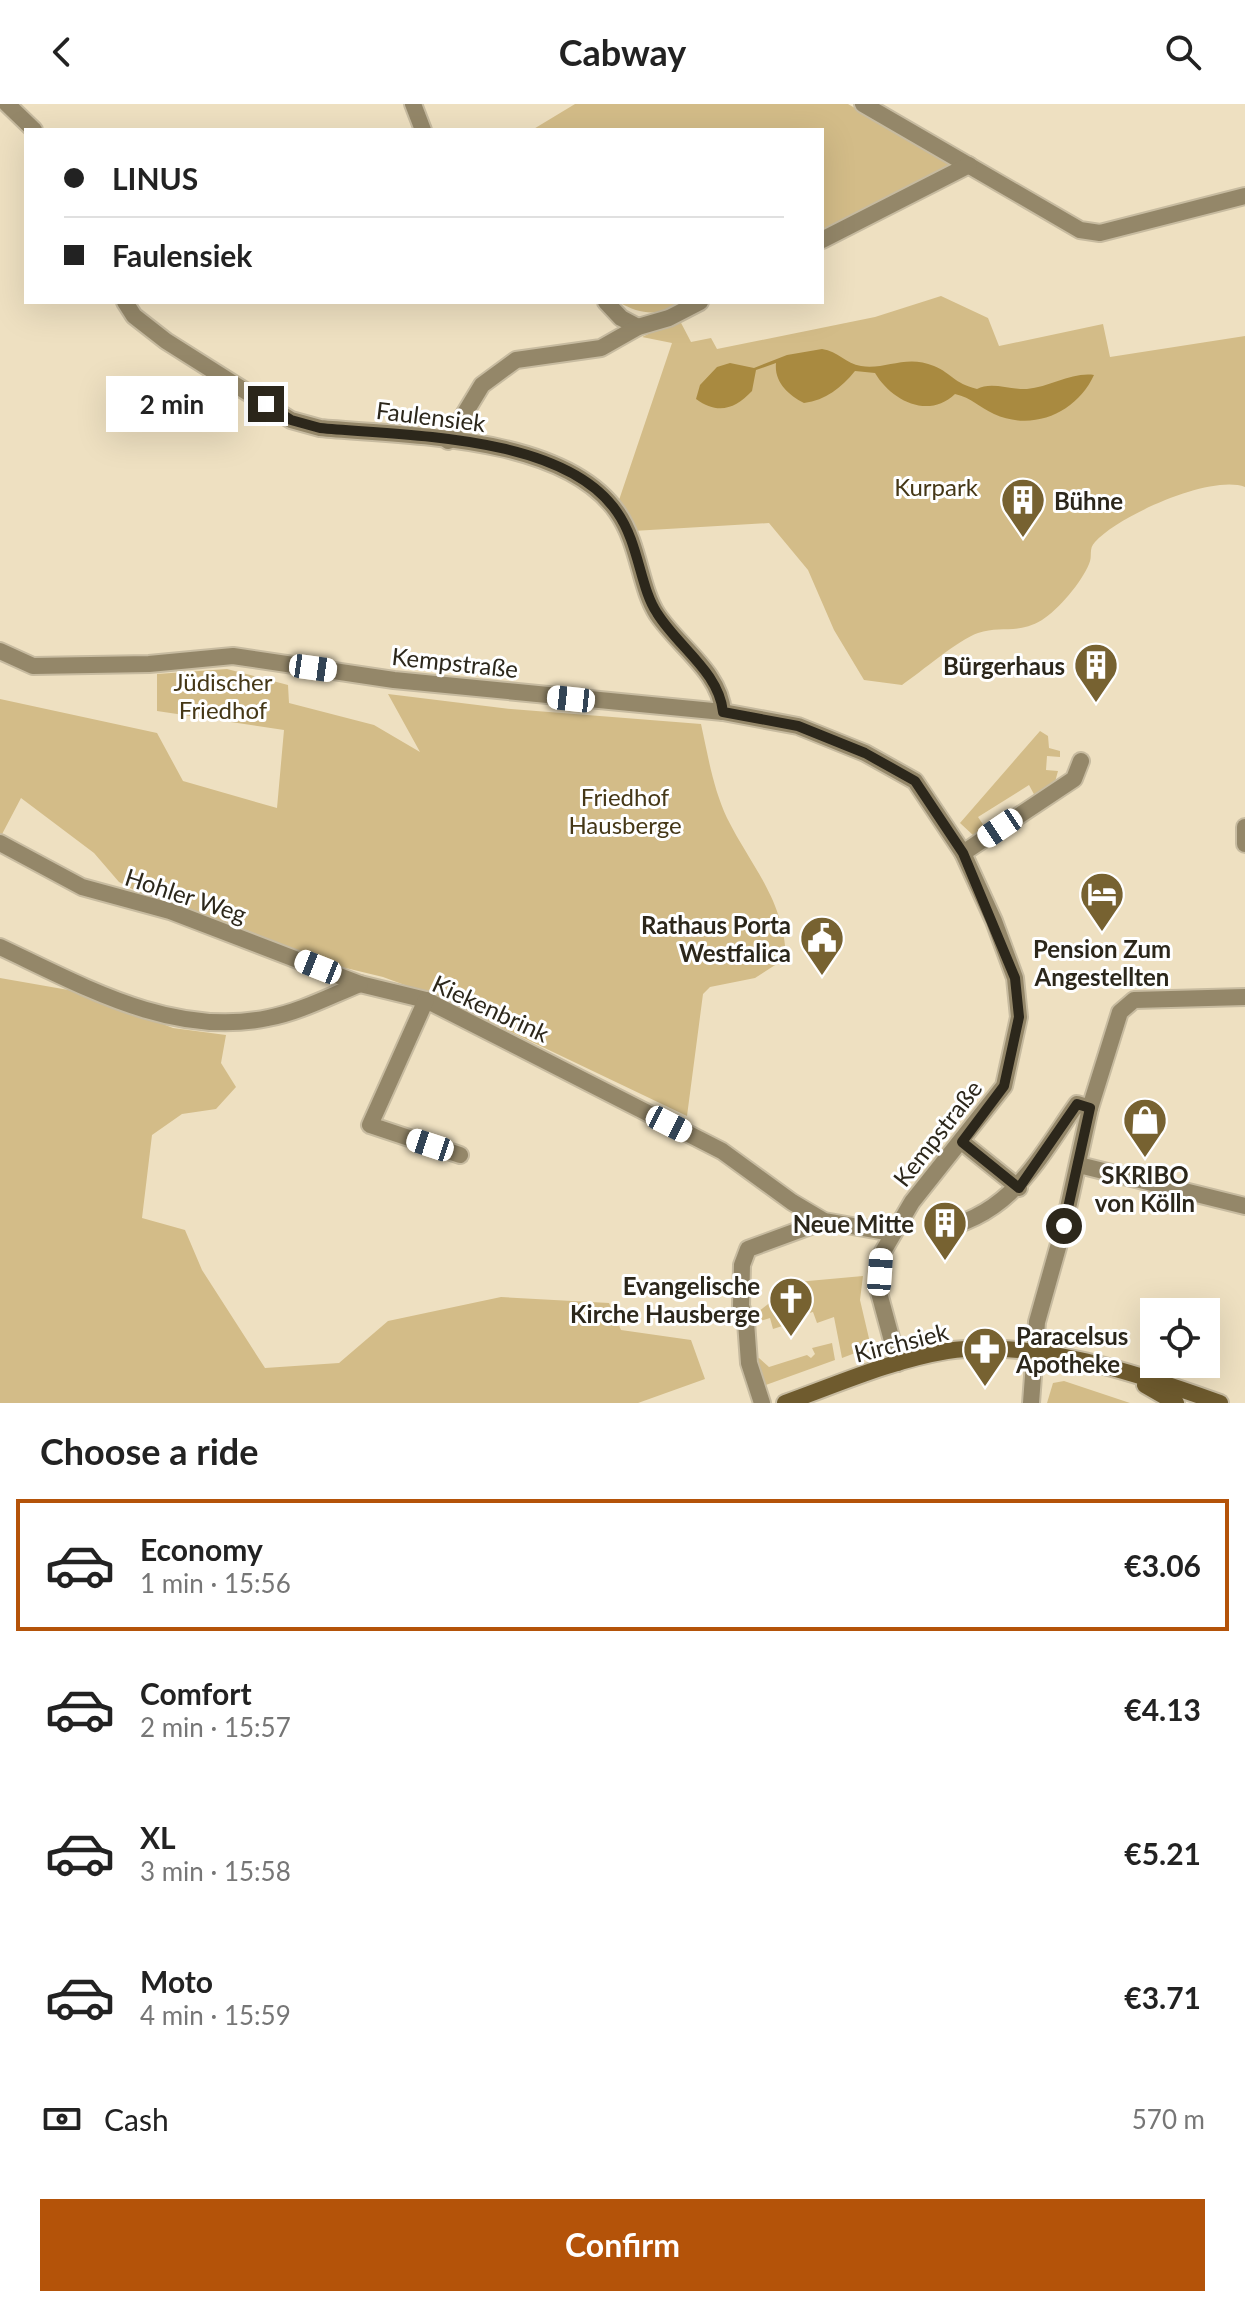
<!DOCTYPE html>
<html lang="en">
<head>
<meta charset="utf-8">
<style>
  :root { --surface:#fff; --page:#f6f6f6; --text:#222; --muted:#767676; --line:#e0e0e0; --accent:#b45309 }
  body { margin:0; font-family:Lato,sans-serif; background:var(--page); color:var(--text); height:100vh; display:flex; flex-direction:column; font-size:30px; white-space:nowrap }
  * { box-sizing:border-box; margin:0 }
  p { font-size:26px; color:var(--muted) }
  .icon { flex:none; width:44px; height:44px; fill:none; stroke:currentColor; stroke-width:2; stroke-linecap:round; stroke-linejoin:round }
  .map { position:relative; height:1299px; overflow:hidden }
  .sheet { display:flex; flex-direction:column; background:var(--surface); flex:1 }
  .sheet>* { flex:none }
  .hud { position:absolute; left:24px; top:24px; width:800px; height:176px; border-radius:0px; box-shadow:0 8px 32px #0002; display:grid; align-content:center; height:176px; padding:0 40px; background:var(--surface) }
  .buttons { position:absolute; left:1140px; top:1194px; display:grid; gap:16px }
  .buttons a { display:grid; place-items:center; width:80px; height:80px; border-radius:0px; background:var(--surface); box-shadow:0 8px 32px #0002; font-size:40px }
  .end { position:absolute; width:36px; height:36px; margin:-18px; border:10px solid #2c271b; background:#fff; box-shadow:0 0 0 4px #fff }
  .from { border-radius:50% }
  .bubble { position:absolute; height:56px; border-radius:0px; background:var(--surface); box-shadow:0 8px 32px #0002; font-size:26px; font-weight:700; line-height:56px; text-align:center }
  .car { position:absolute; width:24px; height:48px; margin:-24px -12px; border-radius:10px; box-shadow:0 0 6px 2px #0007; background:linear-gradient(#fff 24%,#345 0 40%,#fff 0 76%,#345 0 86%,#fff 0) }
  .hud b { display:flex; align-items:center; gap:28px; height:76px; font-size:30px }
  .hud b+b { border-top:2px solid var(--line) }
  .hud i { width:20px; height:20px; background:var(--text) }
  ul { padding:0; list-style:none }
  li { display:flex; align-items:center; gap:24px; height:132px; margin:0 16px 12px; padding:0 24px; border:4px solid transparent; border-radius:0px }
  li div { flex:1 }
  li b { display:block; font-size:30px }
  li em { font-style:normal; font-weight:700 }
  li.selected { border-color:var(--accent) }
  li>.icon { width:72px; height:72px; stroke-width:1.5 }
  h2 { padding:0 40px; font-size:36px; line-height:96px }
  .pay { display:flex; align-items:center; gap:20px; height:88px; padding:0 40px; font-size:30px }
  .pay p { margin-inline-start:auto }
  .cta { display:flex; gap:16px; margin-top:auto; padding:16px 40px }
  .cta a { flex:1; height:92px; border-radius:0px; background:var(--accent); color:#fff; font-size:32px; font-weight:700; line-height:92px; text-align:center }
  header { display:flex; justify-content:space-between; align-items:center; height:104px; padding:0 40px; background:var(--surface); font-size:36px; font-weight:700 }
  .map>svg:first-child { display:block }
</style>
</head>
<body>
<header><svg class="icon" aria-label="back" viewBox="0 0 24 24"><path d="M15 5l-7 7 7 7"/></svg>Cabway<svg class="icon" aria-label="search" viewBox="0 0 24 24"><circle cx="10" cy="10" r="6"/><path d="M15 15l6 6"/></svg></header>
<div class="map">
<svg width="1245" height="1299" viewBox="0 0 1245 1299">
  <rect width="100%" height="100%" fill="#eee0c1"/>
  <g fill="#d3bc88">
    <path d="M 575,0 L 848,0 L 952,60 L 822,127 L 822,26 L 532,26 Z"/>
    <path d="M 941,192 L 988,214 L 999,242 L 1103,220 L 1110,253 L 1245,232 L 1245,383 C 1211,370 1118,412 1095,438 C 1088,445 1093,452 1089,460 C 1081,479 1059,505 1042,516 C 1017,531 1001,521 978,529 C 958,536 921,568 902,581 L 864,576 L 834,526 L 808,466 L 769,419 L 633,427 L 618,399 L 672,239 L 642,233 L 679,215 L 691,238 L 711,234 L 717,245 L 875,213 Z"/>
    <path d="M 618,198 L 685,198 C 659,212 644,212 618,198 Z"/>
    <path d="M 227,565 L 288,581 L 289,599 L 374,621 L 420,648 L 388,590 L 511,605 L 701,620 C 708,652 713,684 727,714 C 752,764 784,795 786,854 L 755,874 L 710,883 L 703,890 L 687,1012 L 440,894 L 383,873 L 325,859 L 242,824 L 140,789 L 119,778 L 94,749 L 21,694 L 0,734 L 0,595 L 157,629 L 183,677 L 277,704 L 284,626 L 157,607 L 157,570 Z"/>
    <path d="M 1040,627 L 1048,632 L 1049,644 L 1060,647 L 1060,653 L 1047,652 L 1046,666 L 1058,667 L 1055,678 L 1036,694 L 1029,681 L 978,713 L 986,725 L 974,732 L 960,719 Z"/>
    <path d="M 0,874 L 80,888 L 173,924 L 226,931 L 221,959 L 236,983 L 216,1005 L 182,1010 L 152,1031 L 142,1114 L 185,1126 L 202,1166 L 265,1264 L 339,1259 L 388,1217 L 501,1193 L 609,1199 L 621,1226 L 691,1236 L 705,1275 L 638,1299 L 0,1299 Z"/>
    <path d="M 863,1172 L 860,1196 L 871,1243 L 842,1254 L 834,1213 L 817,1219 L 813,1208 L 797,1212 L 798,1217 L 773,1225 L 770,1214 L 757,1218 L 754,1211 L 797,1178 Z"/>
    <path d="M 832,1239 L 835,1256 L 763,1282 L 755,1255 L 759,1254 L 769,1263 L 807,1251 L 811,1254 L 815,1250 L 812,1244 Z"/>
    <path d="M 1064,1277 L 1130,1299 L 1047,1299 L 1053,1279 Z"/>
  </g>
  <path fill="#a98a40" d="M 822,245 C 838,247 846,260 861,262 C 886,266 906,250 934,262 C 953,270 953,279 977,285 C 991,277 1011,286 1027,285 C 1050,283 1072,268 1094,271 C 1077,308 1034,328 994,310 C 979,303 972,294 955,290 C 928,316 891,296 875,269 L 855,267 C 841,284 826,296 804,299 C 788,291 774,278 776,259 L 756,266 L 752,287 C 735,305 718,311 696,295 L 700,281 L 717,263 L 730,259 L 754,264 L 787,251 Z"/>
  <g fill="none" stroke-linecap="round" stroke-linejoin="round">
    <g stroke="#c7bba0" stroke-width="20">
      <g id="street">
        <path d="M 7,0 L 34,26"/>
        <path d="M 413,0 L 423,26"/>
        <path d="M 863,0 L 1080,126 L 1100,129 L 1245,92"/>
        <path d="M 822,136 L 969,61"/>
        <path d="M 125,198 L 134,212 L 166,237 L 291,316 L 320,324 C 405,332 563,330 617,408 C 639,439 640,484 657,510 C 679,543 720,568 723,608"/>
        <path d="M 606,198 L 621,214 L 638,223"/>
        <path d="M 448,337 L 482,281 L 516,256 L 601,244 L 638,223 L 669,214 L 700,198"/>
        <path d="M 0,547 L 33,562 L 149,560 L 233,552 L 394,576 L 723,608 L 798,622 L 865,649 L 915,677 L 963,749 L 994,817 L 1015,874 L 1019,913 L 1004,982 L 912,1098 L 881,1151 L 878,1185 L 898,1259"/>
        <path d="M 1245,723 L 1245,740"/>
        <path d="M 0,739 L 82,783 L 170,807 L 360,880 L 426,896 L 722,1047 L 792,1098 L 824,1117 L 892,1129"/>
        <path d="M 963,749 L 1074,675 L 1081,657"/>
        <path d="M 0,843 C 83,882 173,934 268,914 C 300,908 330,892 360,880"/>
        <path d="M 426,896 L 370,1021 L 460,1051"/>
        <path d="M 962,1038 L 1019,1084"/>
        <path d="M 1079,1061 L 1245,1102"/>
        <path d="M 935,1126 C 1010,1113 1037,1057 1077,1000 L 1090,1004"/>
        <path d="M 762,1299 L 749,1259 L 746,1218 L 741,1202 L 742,1161 L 748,1145 L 824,1117"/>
        <path d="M 1031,1299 L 1037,1218 L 1064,1122 L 1090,1004 L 1120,908 L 1134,896 L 1245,893"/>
      </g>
    </g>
    <g stroke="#c7bba0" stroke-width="20">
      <g id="secondary">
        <path d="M 1145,1281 L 1176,1299"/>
        <path d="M 785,1299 C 838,1280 892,1256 947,1247 C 1032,1234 1140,1270 1220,1299"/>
      </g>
    </g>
    <use href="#street" stroke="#948769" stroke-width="16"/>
    <use href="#secondary" stroke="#6f5b2e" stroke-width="16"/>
  </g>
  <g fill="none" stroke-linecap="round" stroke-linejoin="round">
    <path stroke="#2c271b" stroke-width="10" d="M 266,300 L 291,316 L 320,324 C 404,332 564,330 617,408 C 639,439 640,484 657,509 C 678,543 719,568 723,608 L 798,622 L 865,649 L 915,677 L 963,749 L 1015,874 L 1019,913 L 1004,982 L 962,1038 L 1019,1084 L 1077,1000 L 1090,1004 L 1064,1122"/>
  </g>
  <defs>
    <g id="building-pin" transform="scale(2.3)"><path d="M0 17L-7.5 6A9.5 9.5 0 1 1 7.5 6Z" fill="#776231" stroke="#fff"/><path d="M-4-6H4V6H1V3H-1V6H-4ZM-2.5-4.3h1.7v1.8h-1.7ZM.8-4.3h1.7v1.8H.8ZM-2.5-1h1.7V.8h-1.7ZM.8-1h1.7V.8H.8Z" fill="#fff"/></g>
    <g id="hotel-pin" transform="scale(2.3)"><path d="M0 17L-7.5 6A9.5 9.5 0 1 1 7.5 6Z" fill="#776231" stroke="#fff"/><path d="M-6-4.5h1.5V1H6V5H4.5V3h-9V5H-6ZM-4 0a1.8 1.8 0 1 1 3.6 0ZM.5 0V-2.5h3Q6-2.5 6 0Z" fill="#fff"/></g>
    <g id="civic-pin" transform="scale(2.3)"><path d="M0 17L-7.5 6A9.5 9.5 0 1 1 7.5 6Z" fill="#776231" stroke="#fff"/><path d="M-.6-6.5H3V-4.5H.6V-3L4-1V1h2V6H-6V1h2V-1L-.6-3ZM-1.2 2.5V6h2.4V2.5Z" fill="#fff"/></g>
    <g id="shop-pin" transform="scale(2.3)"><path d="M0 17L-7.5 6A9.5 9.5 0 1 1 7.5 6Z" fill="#776231" stroke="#fff"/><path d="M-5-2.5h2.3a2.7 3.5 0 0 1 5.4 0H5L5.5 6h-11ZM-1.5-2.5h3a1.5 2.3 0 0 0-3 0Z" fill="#fff"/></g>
    <g id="church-pin" transform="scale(2.3)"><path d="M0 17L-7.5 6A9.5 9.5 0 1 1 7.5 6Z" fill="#776231" stroke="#fff"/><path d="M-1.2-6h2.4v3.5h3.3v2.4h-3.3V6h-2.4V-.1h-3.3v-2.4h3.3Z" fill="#fff"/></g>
    <g id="pharmacy-pin" transform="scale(2.3)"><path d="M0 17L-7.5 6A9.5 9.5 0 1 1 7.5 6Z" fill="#776231" stroke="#fff"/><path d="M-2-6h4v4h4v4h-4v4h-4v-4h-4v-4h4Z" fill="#fff"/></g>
  </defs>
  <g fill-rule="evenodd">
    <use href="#building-pin" x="1023" y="396"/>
    <use href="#building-pin" x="1096" y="561"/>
    <use href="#hotel-pin" x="1102" y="790"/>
    <use href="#civic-pin" x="822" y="834"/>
    <use href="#shop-pin" x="1145" y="1016"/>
    <use href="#building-pin" x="945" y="1119"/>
    <use href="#church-pin" x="791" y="1195"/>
    <use href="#pharmacy-pin" x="985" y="1245"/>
  </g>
  <g text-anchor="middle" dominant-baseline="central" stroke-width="6" stroke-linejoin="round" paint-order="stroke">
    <g font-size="24" fill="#2c271b" stroke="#fff">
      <text transform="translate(431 312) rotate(7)">Faulensiek</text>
      <text transform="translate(455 558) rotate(6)">Kempstraße</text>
      <text transform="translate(186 791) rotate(18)">Hohler Weg</text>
      <text transform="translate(491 904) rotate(25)">Kiekenbrink</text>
      <text transform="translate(937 1029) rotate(-52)">Kempstraße</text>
      <text transform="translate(901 1238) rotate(-14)">Kirchsiek</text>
    </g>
    <g font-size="24" fill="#453716" stroke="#fff">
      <text x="936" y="382">Kurpark</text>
      <text x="223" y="577">Jüdischer<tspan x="223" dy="28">Friedhof</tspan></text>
      <text x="625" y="692">Friedhof<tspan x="625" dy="28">Hausberge</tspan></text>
    </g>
    <g font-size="24" font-weight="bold" fill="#2c271b" stroke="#fff" text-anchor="end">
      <text x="1054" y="396" text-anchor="start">Bühne</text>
      <text x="1065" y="561">Bürgerhaus</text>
      <text x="791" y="820">Rathaus Porta<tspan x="791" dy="28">Westfalica</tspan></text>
      <text x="1102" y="844" text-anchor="middle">Pension Zum<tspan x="1102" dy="28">Angestellten</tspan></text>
      <text x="1145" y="1070" text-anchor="middle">SKRIBO<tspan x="1145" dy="28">von Kölln</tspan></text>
      <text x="914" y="1119">Neue Mitte</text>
      <text x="760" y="1181">Evangelische<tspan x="760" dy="28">Kirche Hausberge</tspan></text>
      <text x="1016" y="1231" text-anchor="start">Paracelsus<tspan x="1016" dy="28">Apotheke</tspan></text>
    </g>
  </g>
</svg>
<div class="buttons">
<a><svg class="icon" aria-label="locate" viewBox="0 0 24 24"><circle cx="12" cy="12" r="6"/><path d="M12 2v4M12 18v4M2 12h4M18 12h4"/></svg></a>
</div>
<i class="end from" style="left:1064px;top:1122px"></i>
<i class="end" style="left:266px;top:300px"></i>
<div class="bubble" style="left:106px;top:272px;width:132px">2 min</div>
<i class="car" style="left:313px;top:564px;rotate:98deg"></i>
<i class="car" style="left:571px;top:595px;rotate:276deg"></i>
<i class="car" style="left:1000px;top:724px;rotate:236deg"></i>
<i class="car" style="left:318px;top:863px;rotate:292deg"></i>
<i class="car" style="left:669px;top:1020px;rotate:117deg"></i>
<i class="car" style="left:430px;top:1041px;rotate:288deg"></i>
<i class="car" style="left:880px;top:1168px;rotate:4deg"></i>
<div class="hud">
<b><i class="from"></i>LINUS</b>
<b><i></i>Faulensiek</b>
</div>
</div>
<section class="sheet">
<h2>Choose a ride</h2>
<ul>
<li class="selected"><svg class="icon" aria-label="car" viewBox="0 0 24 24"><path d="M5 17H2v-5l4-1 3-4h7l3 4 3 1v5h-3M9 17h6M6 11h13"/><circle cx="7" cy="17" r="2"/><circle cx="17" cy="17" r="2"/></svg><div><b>Economy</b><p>1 min · 15:56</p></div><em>€3.06</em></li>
<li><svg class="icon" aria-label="car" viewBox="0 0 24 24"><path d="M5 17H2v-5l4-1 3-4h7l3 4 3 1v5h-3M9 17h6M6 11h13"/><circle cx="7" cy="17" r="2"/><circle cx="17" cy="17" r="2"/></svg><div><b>Comfort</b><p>2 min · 15:57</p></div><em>€4.13</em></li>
<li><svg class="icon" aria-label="car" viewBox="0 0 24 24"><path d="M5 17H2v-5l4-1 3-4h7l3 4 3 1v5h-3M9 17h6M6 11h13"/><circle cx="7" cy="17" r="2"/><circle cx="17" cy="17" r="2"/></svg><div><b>XL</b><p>3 min · 15:58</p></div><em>€5.21</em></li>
<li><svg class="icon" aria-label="car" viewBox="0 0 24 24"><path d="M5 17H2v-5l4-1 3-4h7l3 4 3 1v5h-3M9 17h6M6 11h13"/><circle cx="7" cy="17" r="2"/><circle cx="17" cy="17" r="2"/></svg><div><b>Moto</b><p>4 min · 15:59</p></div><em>€3.71</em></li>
</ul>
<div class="pay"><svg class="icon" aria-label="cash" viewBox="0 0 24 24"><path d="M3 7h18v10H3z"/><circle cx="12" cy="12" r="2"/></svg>Cash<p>570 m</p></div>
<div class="cta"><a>Confirm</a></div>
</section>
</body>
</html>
